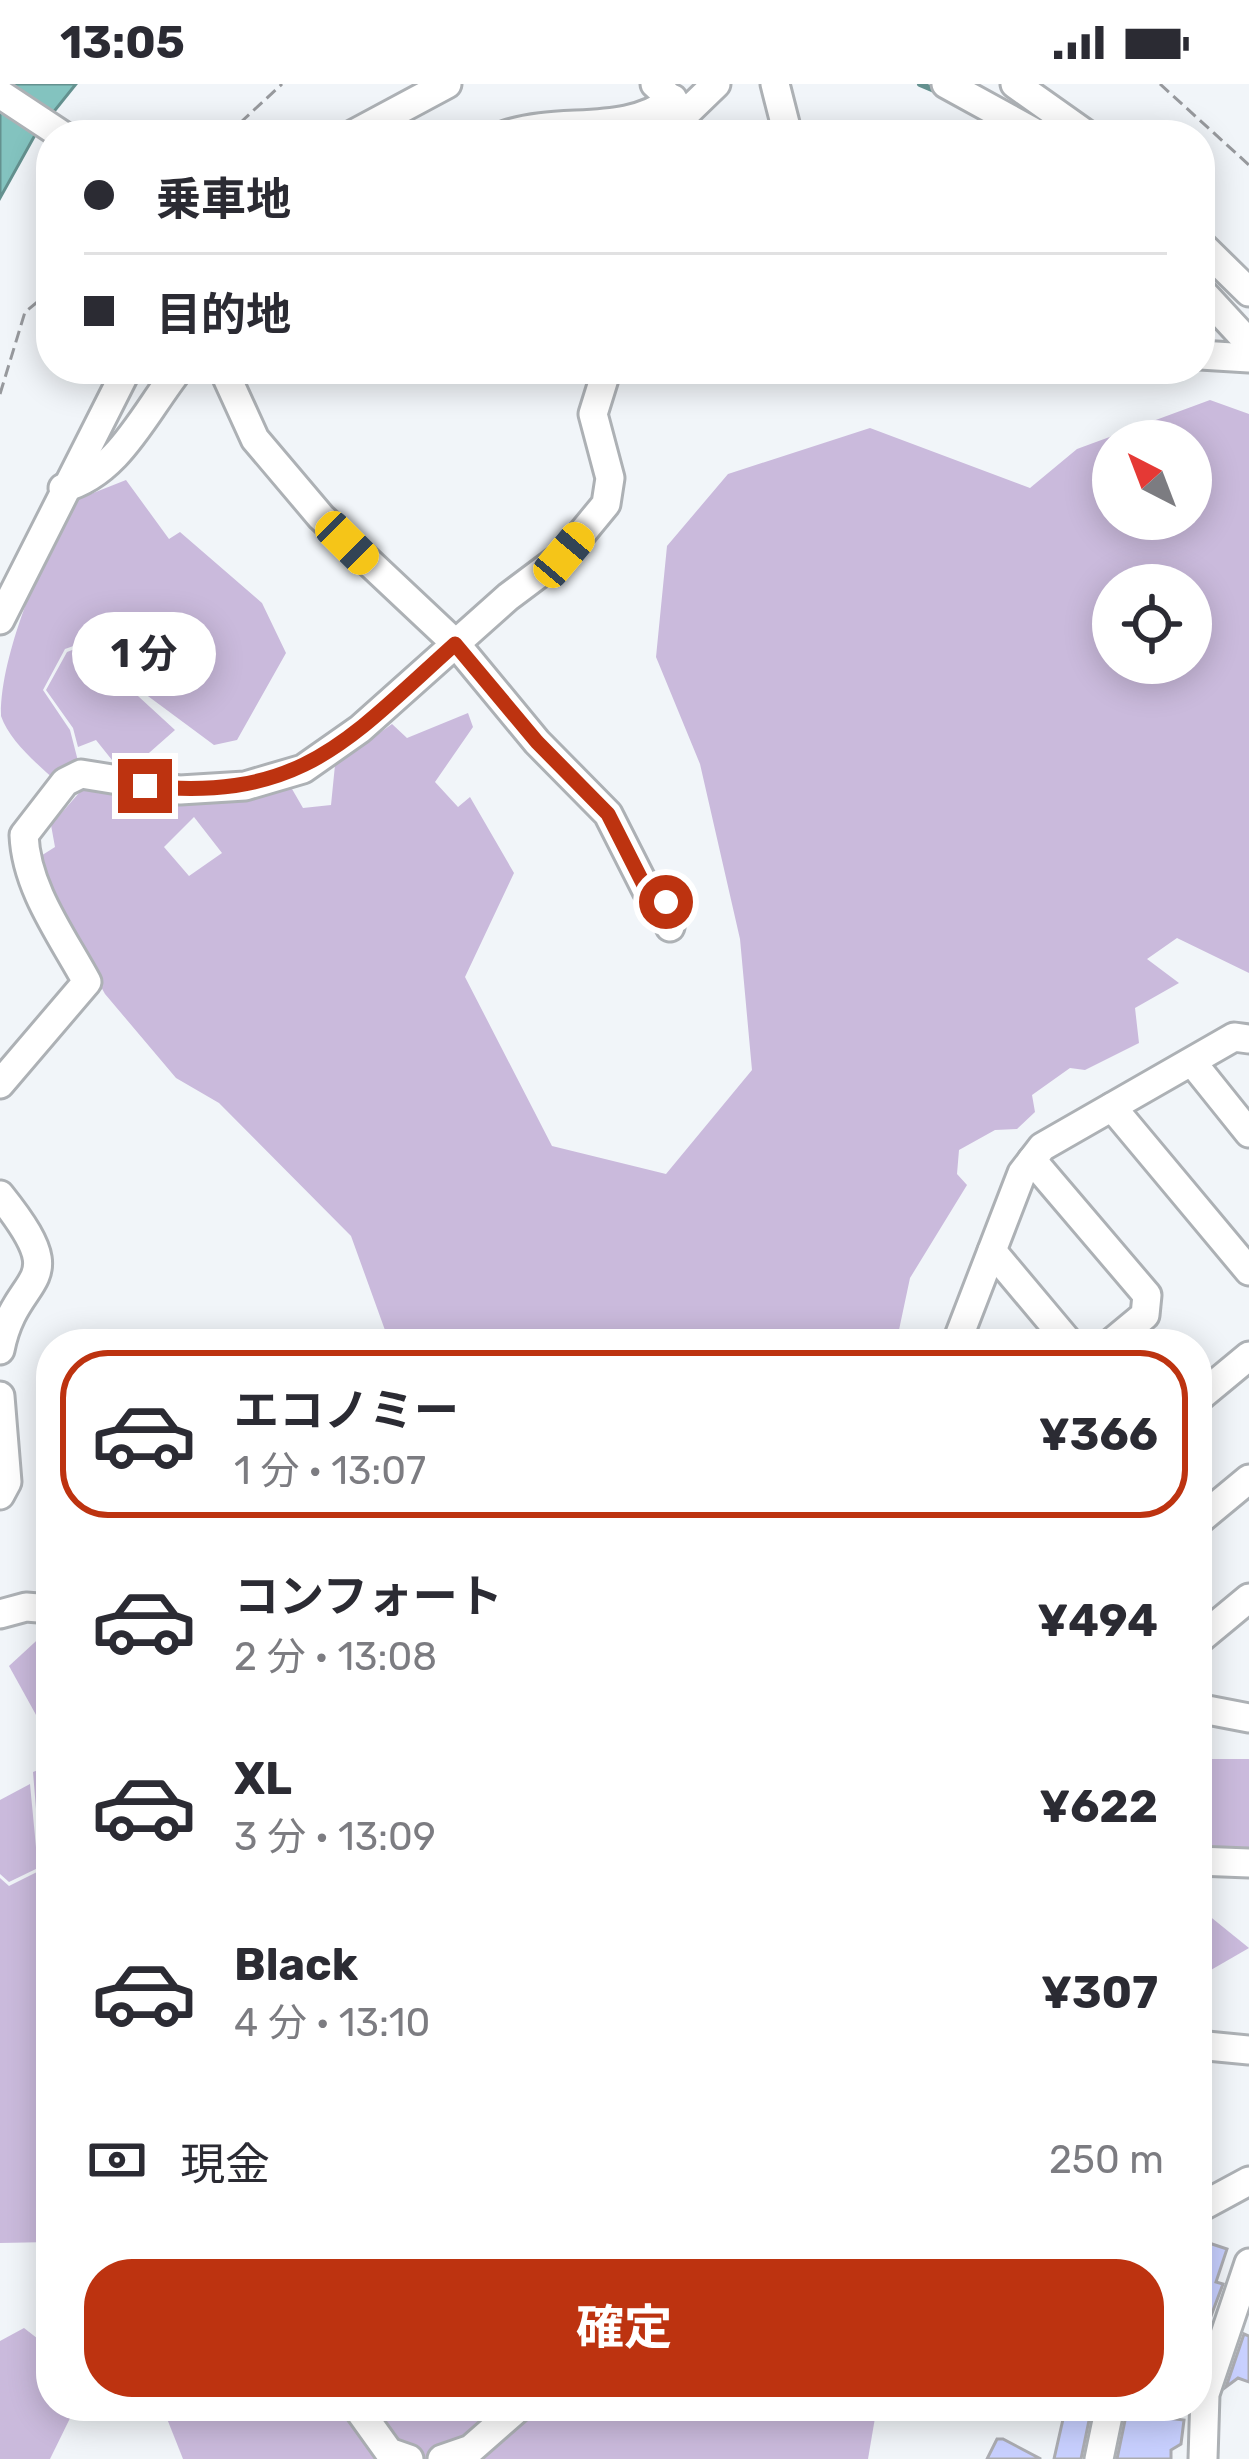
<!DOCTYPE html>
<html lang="ja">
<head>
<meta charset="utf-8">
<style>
  :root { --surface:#fff; --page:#f2f2f3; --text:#2b2b33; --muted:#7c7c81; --line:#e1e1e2; --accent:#bd3310 }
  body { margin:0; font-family:Rubik,"Noto Sans JP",sans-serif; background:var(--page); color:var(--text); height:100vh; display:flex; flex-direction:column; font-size:45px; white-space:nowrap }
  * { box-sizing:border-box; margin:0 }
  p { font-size:39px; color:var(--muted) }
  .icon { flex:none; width:66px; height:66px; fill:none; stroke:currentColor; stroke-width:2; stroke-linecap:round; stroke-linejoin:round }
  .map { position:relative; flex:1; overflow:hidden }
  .details { position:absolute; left:36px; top:1245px; width:1176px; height:1092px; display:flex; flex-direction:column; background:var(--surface); border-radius:48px; box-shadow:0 6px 30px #0003 }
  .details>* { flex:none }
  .banner { position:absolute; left:36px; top:36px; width:1179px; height:264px; border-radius:48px; box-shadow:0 6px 30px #0003; display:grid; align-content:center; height:264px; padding:0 48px; background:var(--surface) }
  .needle { width:78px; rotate:318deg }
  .fabs { position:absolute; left:1092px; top:336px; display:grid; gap:24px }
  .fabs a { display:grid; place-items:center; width:120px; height:120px; border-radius:50%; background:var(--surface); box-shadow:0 6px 30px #0003; font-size:60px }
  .end { position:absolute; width:54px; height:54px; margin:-27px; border:15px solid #bd3310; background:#fff; box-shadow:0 0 0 6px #fff }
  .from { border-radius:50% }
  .bubble { position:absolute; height:84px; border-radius:42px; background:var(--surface); box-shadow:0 6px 30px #0003; font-size:39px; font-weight:700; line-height:84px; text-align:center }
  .car { position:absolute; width:36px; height:72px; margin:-36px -18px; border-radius:15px; box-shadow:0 0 9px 3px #0007; background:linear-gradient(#f5c518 24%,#345 0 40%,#f5c518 0 76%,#345 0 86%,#f5c518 0) }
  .banner b { display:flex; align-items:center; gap:42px; height:114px; font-size:45px }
  .banner b+b { border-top:3px solid var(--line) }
  .banner i { width:30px; height:30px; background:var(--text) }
  ul { padding:21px 0 0; list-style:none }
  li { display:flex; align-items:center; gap:36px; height:168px; margin:0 24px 18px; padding:0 24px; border:6px solid transparent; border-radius:48px }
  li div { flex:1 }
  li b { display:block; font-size:45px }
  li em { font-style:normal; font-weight:700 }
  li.active { border-color:var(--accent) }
  li>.icon { width:108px; height:108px; stroke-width:1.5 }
  .pay { display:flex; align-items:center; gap:30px; height:132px; padding:0 48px; font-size:45px }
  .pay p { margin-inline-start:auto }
  .primary-button { display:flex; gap:24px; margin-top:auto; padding:24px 48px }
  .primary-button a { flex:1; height:138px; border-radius:48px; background:var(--accent); color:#fff; font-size:48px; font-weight:700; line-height:138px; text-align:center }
  .status { display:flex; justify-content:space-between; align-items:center; height:84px; padding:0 60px; background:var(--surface); direction:ltr }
  .status svg { height:33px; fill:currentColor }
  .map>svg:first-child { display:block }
</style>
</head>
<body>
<div class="status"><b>13:05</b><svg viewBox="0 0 49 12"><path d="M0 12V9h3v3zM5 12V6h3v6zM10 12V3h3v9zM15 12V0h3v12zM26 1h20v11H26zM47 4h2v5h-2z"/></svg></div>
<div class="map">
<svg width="1249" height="2375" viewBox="0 0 1249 2375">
  <rect width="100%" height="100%" fill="#f1f5f9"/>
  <g fill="#cabadc" fill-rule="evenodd">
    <path d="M 1210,316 L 1249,330 L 1249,889 L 1177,854 L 1147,875 L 1179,899 L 1135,924 L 1139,959 L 1085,986 L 1070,984 L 1032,1011 L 1035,1028 L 1017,1045 L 995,1046 L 959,1066 L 957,1090 L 967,1101 L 910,1194 L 896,1260 L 390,1260 L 351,1152 L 219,1019 L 176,994 L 105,910 L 54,819 L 36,775 L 55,763 L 51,741 L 86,701 L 281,702 L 292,705 L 303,724 L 331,721 L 335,681 L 392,640 L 407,654 L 468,629 L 473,643 L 435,698 L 458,723 L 470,713 L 514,789 L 465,893 L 552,1062 L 666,1090 L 752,986 L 740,855 L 700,680 L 656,573 L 667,462 L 728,390 L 870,344 L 1030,404 L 1077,365 ZM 1113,357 L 1191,357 L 1191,435 L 1113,435 ZM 1113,501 L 1191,501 L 1191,579 L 1113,579 ZM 194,733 L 222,769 L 189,792 L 164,763 Z"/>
    <path d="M 126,396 L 169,455 L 180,448 L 262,519 L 286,569 L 237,656 L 214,661 L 129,598 L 110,549 L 65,565 L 43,606 L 70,646 L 78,677 L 56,697 C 37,680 9,656 1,632 C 0,572 40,481 66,428 L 78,415 Z"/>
    <path d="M 109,552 L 126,601 L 175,646 L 124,691 L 96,656 L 78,663 L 73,644 L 46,606 L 67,568 Z"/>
    <path d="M 47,1547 L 51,1551 L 51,1658 L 9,1582 Z"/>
    <path d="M 1197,1675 L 1249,1675 L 1249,1765 L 1197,1760 Z"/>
    <path d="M 51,1681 L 51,2158 L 0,2159 L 0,1794 L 9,1802 L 41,1786 L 33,1688 Z"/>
    <path d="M 30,1700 L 38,1784 L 9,1798 L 0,1790 L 0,1716 Z"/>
    <path d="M 1197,1822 L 1249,1864 L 1197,1894 Z"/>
    <path d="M 24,2244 L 51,2265 L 51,2322 L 76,2322 L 50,2375 L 0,2375 L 0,2257 Z"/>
    <path d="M 162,2322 L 877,2322 L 868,2375 L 183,2375 Z"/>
  </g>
  <path fill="#83c3bf" stroke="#64918f" stroke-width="3" d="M 0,0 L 76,0 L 35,51 L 0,114 Z"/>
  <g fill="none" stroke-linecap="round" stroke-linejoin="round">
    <g stroke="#64918f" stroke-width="6">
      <path d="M 920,0 L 939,8"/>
      <path d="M 239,290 L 252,285"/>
    </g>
  </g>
  <g fill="#c8d0ff" stroke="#abacb1" stroke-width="3">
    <path d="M 1206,2158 L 1227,2165 L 1216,2198 L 1223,2200 L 1199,2264 L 1197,2183 Z"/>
    <path d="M 1244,2250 L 1249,2252 L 1249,2298 L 1238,2294 L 1226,2303 Z"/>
    <path d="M 1066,2322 L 1092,2322 L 1081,2375 L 1054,2375 Z"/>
    <path d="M 1128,2322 L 1141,2322 L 1139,2331 L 1184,2336 L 1181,2360 L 1171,2366 L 1171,2375 L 1117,2375 Z"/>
    <path d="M 997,2355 L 1003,2355 L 1041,2375 L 987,2375 Z"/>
  </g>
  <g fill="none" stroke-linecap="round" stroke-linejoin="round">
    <g stroke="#adb1b5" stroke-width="33">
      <g id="minor">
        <path d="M 655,0 L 686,29 L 663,51"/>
        <path d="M 775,0 L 788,51"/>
        <path d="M 946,0 L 1039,51"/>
        <path d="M 1015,0 L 1087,51"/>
        <path d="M 0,10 L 62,51"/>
        <path d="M 686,29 L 716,0"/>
        <path d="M 352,51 L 447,0"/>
        <path d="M 506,51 C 562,32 625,53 673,15"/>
        <path d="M 1200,160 L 1249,208"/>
        <path d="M 1200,206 L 1249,259"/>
        <path d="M 1200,271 L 1249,274"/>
        <path d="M 224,287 L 255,355 L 321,433 L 456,560 L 537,658 L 608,730 L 647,807 L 673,828 L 670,843"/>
        <path d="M 63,404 C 119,389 144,329 179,285"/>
        <path d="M 0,536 L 127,285"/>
        <path d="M 1192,978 L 1249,1049"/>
        <path d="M 0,1000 L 87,898 C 62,852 26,804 24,751 L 65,698 L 81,690 L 180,706 L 245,702 L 303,685 L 360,645 L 508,513 L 564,471 L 606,420 L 610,394 L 593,330 L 607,285"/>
        <path d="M 1112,1023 L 1249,1187"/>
        <path d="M 1032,1076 L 1147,1211 L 1145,1231 L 1110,1260"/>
        <path d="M 0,1111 C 76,1206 16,1184 0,1266"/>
        <path d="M 992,1167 L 1070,1260"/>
        <path d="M 956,1260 L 1022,1089 L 1042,1063 L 1234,953 L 1249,955"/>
        <path d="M 0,1312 L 7,1398 L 0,1411"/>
        <path d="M 1197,1315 L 1249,1272"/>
        <path d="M 1197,1438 L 1249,1395"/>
        <path d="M 0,1530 L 26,1523 L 51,1525"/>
        <path d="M 1197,1557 L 1249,1514"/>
        <path d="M 1197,1624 L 1249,1634"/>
        <path d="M 1197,1777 L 1249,1779"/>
        <path d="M 1197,1961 L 1249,1966"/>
        <path d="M 1197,2125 L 1249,2097"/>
        <path d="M 356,2322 L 389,2368 L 409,2375"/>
        <path d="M 442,2375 L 471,2365 L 520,2322"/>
        <path d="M 1099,2375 L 1110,2322"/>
        <path d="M 1203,2375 L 1205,2310 L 1249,2179"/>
      </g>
    </g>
    <g stroke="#97999d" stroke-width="3" stroke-dasharray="12 6" stroke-linecap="butt">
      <path d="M 1160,0 L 1249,81"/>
      <path d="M 227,51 L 282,0"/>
      <path d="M 0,310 L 25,228 L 51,207"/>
    </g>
    <use href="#minor" stroke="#fff" stroke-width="27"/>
  </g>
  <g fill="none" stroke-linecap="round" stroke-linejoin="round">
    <path stroke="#bd3310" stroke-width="15" d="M 145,702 C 301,718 348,656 455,560 L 537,658 L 608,730 L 647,807 L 666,818"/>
  </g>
</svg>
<div class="fabs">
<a><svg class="needle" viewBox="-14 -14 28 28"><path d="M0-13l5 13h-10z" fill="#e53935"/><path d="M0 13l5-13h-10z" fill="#7c7c81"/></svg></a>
<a><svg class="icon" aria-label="locate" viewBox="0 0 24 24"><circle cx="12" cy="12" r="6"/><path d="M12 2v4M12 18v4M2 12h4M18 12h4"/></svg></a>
</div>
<i class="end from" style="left:666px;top:818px"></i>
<i class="end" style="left:145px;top:702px"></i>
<div class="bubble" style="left:72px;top:528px;width:144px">1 分</div>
<i class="car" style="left:347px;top:459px;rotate:135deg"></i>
<i class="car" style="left:564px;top:471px;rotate:40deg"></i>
<div class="banner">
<b><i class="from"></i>乗車地</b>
<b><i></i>目的地</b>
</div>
<section class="details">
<ul>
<li class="active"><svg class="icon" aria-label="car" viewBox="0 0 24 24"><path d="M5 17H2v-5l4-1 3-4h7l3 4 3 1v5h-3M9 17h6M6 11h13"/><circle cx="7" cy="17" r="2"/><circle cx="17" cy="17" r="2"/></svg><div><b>エコノミー</b><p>1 分 · 13:07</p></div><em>¥366</em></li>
<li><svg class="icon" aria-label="car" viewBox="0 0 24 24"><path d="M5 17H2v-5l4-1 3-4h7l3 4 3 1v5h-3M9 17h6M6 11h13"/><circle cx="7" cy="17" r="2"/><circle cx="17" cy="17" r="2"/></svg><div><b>コンフォート</b><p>2 分 · 13:08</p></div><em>¥494</em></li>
<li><svg class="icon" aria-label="car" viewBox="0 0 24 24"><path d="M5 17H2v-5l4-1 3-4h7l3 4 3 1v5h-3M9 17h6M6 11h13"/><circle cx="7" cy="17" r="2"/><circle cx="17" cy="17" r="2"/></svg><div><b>XL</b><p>3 分 · 13:09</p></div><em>¥622</em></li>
<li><svg class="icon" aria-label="car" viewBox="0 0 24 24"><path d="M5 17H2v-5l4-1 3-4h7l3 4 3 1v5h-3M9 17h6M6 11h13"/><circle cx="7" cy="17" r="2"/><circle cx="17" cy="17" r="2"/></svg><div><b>Black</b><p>4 分 · 13:10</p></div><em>¥307</em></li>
</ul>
<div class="pay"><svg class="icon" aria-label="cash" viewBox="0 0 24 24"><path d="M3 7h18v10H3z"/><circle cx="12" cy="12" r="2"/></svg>現金<p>250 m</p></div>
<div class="primary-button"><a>確定</a></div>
</section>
</div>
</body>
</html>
